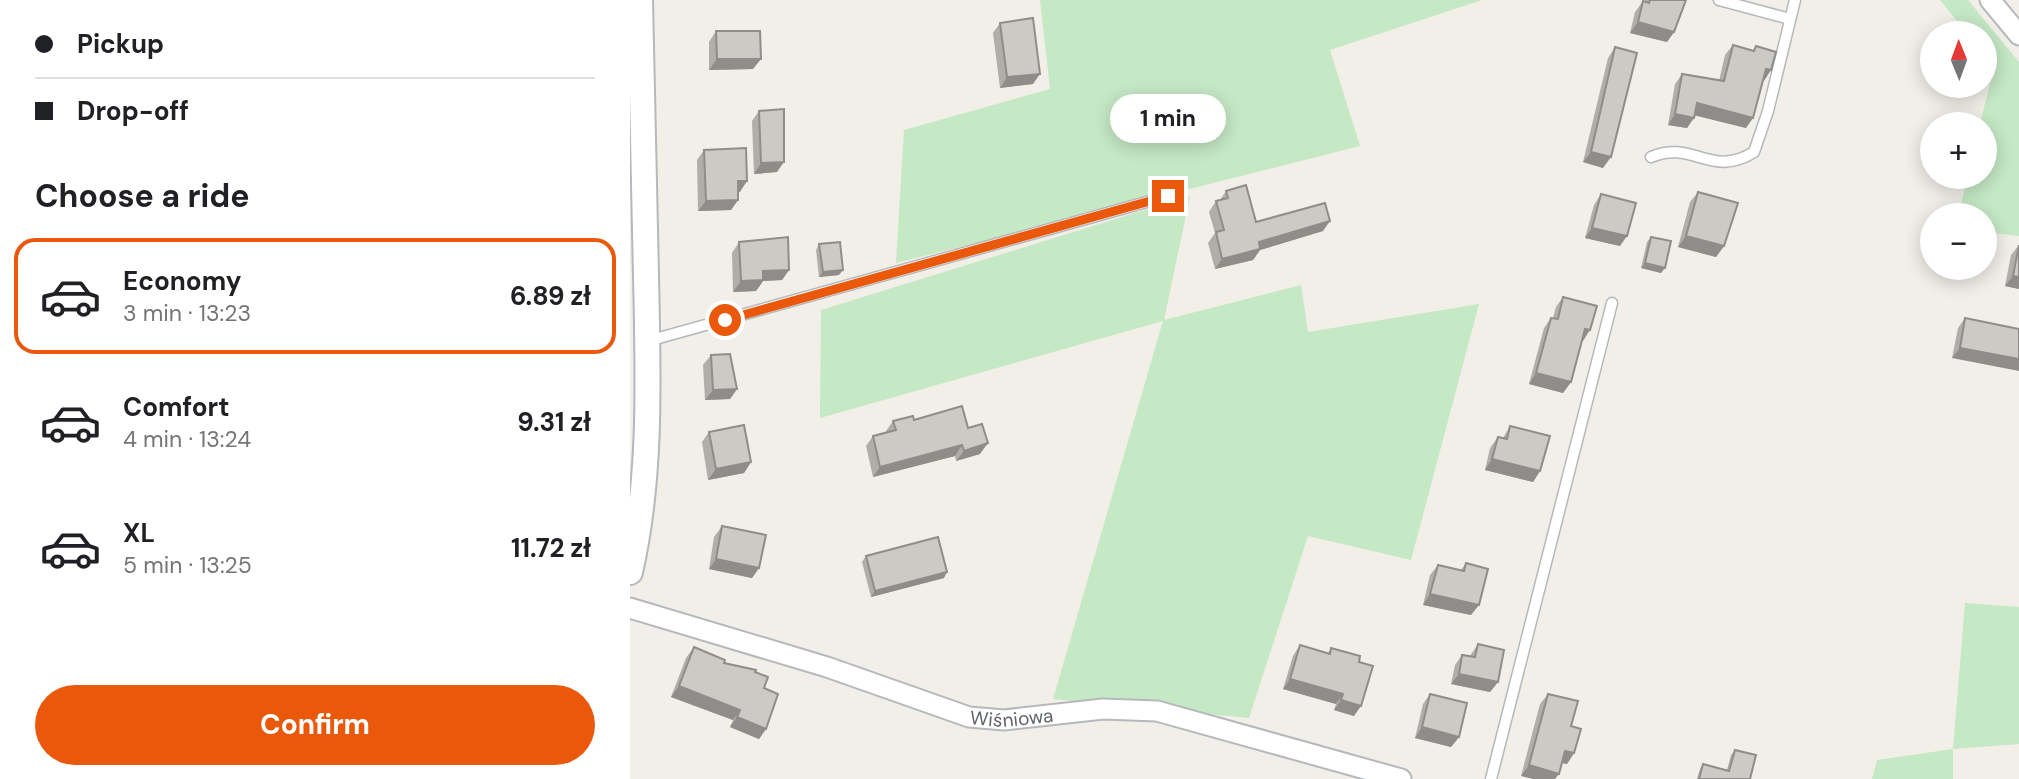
<!DOCTYPE html>
<html lang="en">
<head>
<meta charset="utf-8">
<style>
  :root { --surface:#fff; --page:#f6f6f6; --text:#202124; --muted:#757577; --line:#e0e0e0; --accent:#ea580c }
  body { margin:0; font-family:"DM Sans",sans-serif; background:var(--page); color:var(--text); height:100vh; display:flex; flex-direction:column; font-size:26px; white-space:nowrap }
  * { box-sizing:border-box; margin:0 }
  p { font-size:23px; color:var(--muted) }
  .icon { flex:none; width:38px; height:38px; fill:none; stroke:currentColor; stroke-width:2; stroke-linecap:round; stroke-linejoin:round }
  .map { position:relative; flex:1; overflow:hidden }
  .drawer { display:flex; flex-direction:column; background:var(--surface); width:630px }
  .drawer>* { flex:none }
  .top-card { display:grid; align-content:center; height:154px; padding:0 35px; background:var(--surface) }
  .needle { width:46px; rotate:359deg }
  .controls { position:absolute; left:1290px; top:21px; display:grid; gap:14px }
  .controls a { display:grid; place-items:center; width:77px; height:77px; border-radius:50%; background:var(--surface); box-shadow:0 4px 18px #0003; font-size:35px }
  .end { position:absolute; width:32px; height:32px; margin:-16px; border:9px solid #ea580c; background:#fff; box-shadow:0 0 0 4px #fff }
  .from { border-radius:50% }
  .bubble { position:absolute; height:49px; border-radius:24px; background:var(--surface); box-shadow:0 4px 18px #0003; font-size:23px; font-weight:700; line-height:49px; text-align:center }
  .top-card b { display:flex; align-items:center; gap:24px; height:66px; font-size:26px }
  .top-card b+b { border-top:2px solid var(--line) }
  .top-card i { width:18px; height:18px; background:var(--text) }
  ul { padding:0; list-style:none }
  li { display:flex; align-items:center; gap:21px; height:116px; margin:0 14px 10px; padding:0 21px; border:4px solid transparent; border-radius:21px }
  li div { flex:1 }
  li b { display:block; font-size:26px }
  li em { font-style:normal; font-weight:700 }
  li.active { border-color:var(--accent) }
  li>.icon { width:63px; height:63px; stroke-width:1.5 }
  h2 { padding:0 35px; font-size:32px; line-height:84px }
  .primary-button { display:flex; gap:14px; margin-top:auto; padding:14px 35px }
  .primary-button a { flex:1; height:80px; border-radius:42px; background:var(--accent); color:#fff; font-size:28px; font-weight:700; line-height:80px; text-align:center }
  main { display:flex; flex:1; min-height:0 }
  .map>svg:first-child { display:block }
</style>
</head>
<body>
<main>
<section class="drawer">
<div class="top-card">
<b><i class="from"></i>Pickup</b>
<b><i></i>Drop-off</b>
</div>
<h2>Choose a ride</h2>
<ul>
<li class="active"><svg class="icon" aria-label="car" viewBox="0 0 24 24"><path d="M5 17H2v-5l4-1 3-4h7l3 4 3 1v5h-3M9 17h6M6 11h13"/><circle cx="7" cy="17" r="2"/><circle cx="17" cy="17" r="2"/></svg><div><b>Economy</b><p>3 min · 13:23</p></div><em>6.89 zł</em></li>
<li><svg class="icon" aria-label="car" viewBox="0 0 24 24"><path d="M5 17H2v-5l4-1 3-4h7l3 4 3 1v5h-3M9 17h6M6 11h13"/><circle cx="7" cy="17" r="2"/><circle cx="17" cy="17" r="2"/></svg><div><b>Comfort</b><p>4 min · 13:24</p></div><em>9.31 zł</em></li>
<li><svg class="icon" aria-label="car" viewBox="0 0 24 24"><path d="M5 17H2v-5l4-1 3-4h7l3 4 3 1v5h-3M9 17h6M6 11h13"/><circle cx="7" cy="17" r="2"/><circle cx="17" cy="17" r="2"/></svg><div><b>XL</b><p>5 min · 13:25</p></div><em>11.72 zł</em></li>
</ul>
<div class="primary-button"><a>Confirm</a></div>
</section>
<div class="map">
<svg width="1389" height="779" viewBox="0 0 1389 779">
  <rect width="100%" height="100%" fill="#f1efe8"/>
  <g fill="#c5e8c5">
    <path d="M 410,0 L 852,0 L 700,50 L 730,146 L 266,263 L 274,130 L 420,89 Z"/>
    <path d="M 1310,0 L 1338,0 L 1389,62 L 1389,236 L 1355,232 L 1354,215 L 1328,215 L 1338,177 L 1354,177 L 1354,124 L 1350,124 L 1364,67 L 1355,55 L 1354,33 L 1337,33 Z"/>
    <path d="M 560,196 L 534,320 L 671,285 L 678,332 L 849,304 L 781,560 L 678,536 L 619,718 L 423,699 L 533,321 L 190,418 L 191,310 Z"/>
    <path d="M 1335,603 L 1389,607 L 1389,744 L 1323,749 L 1323,779 L 1242,779 L 1247,760 L 1323,749 Z"/>
  </g>
  <g fill="none" stroke-linecap="round" stroke-linejoin="round">
    <g stroke="#b5b8bc" stroke-width="13">
      <g id="service">
        <path d="M 1089,0 L 1160,19"/>
        <path d="M 1021,157 C 1063,139 1081,179 1124,152 L 1138,111 L 1165,0"/>
        <path d="M 18,341 L 538,196"/>
        <path d="M 861,779 L 982,303"/>
      </g>
    </g>
    <g stroke="#b5b8bc" stroke-width="23">
      <g id="minor">
        <path d="M 1360,0 L 1389,35"/>
        <path id="s1" d="M 0,608 L 197,667 L 339,717 L 374,720 L 473,709 L 527,711 L 771,779"/>
      </g>
    </g>
    <g stroke="#b5b8bc" stroke-width="28">
      <path id="tertiary" d="M 0,572 C 22,476 18,373 16,276 C 14,184 12,92 10,0"/>
    </g>
    <use href="#service" stroke="#fff" stroke-width="10"/>
    <use href="#minor" stroke="#fff" stroke-width="19"/>
    <use href="#tertiary" stroke="#fff" stroke-width="24"/>
  </g>
  <g fill="#afaea9">
    <path d="M 1015,0 L 1056,0 L 1044,32 L 1037,42 L 1000,33 L 1005,12 L 1013,1 L 1015,2 Z"/>
    <path d="M 370,23 L 403,84 L 370,88 L 363,33 Z"/>
    <path d="M 86,31 L 123,69 L 79,70 L 79,42 Z"/>
    <path d="M 1103,45 L 1123,51 L 1126,46 L 1134,81 L 1133,81 L 1116,128 L 1065,115 L 1057,128 L 1038,125 L 1045,84 L 1052,74 L 1089,81 L 1095,55 Z"/>
    <path d="M 985,47 L 973,168 L 953,162 L 978,58 Z"/>
    <path d="M 129,111 L 147,172 L 124,174 L 122,121 Z"/>
    <path d="M 74,150 L 110,192 L 108,192 L 108,200 L 101,210 L 68,211 L 67,160 Z"/>
    <path d="M 596,191 L 626,222 L 693,231 L 630,250 L 623,260 L 585,269 L 578,243 L 585,233 L 579,212 L 586,201 L 590,200 Z"/>
    <path d="M 1068,192 L 1094,246 L 1086,257 L 1048,247 L 1060,202 Z"/>
    <path d="M 971,194 L 990,246 L 955,238 L 964,205 Z"/>
    <path d="M 1021,237 L 1031,273 L 1011,268 L 1017,242 Z"/>
    <path d="M 109,242 L 159,270 L 152,280 L 133,281 L 126,291 L 103,292 L 102,253 Z"/>
    <path d="M 189,244 L 209,275 L 189,277 L 186,250 Z"/>
    <path d="M 1389,245 L 1389,289 L 1375,286 L 1381,255 Z"/>
    <path d="M 933,297 L 953,341 L 951,340 L 941,382 L 933,393 L 899,384 L 914,328 L 921,318 L 923,318 L 926,307 Z"/>
    <path d="M 1335,318 L 1389,329 L 1322,358 L 1328,328 Z"/>
    <path d="M 81,355 L 107,389 L 100,399 L 75,400 L 73,365 Z"/>
    <path d="M 284,420 L 338,428 L 350,454 L 326,461 L 325,456 L 243,477 L 236,446 L 243,436 L 256,433 L 256,431 L 263,421 Z"/>
    <path d="M 880,426 L 910,471 L 903,482 L 855,470 L 860,448 L 868,437 L 873,438 Z"/>
    <path d="M 79,432 L 121,462 L 114,473 L 78,480 L 72,442 Z"/>
    <path d="M 92,526 L 129,568 L 122,578 L 79,569 L 84,537 Z"/>
    <path d="M 236,556 L 314,578 L 241,597 L 232,562 Z"/>
    <path d="M 836,563 L 841,615 L 793,605 L 800,575 L 808,565 L 831,570 Z"/>
    <path d="M 848,644 L 868,682 L 860,692 L 821,684 L 825,665 L 832,655 L 840,656 Z"/>
    <path d="M 670,645 L 698,653 L 701,648 L 729,662 L 724,716 L 704,710 L 706,704 L 653,689 L 663,656 Z"/>
    <path d="M 64,647 L 94,663 L 125,672 L 134,688 L 136,729 L 129,739 L 100,727 L 103,720 L 41,697 L 56,658 Z"/>
    <path d="M 800,694 L 829,737 L 821,747 L 785,738 L 793,704 Z"/>
    <path d="M 918,694 L 941,726 L 944,753 L 937,764 L 932,763 L 891,776 L 910,704 Z"/>
    <path d="M 1105,750 L 1120,779 L 1067,779 L 1070,769 L 1073,764 L 1097,770 L 1101,755 Z"/>
  </g>
  <g fill="#8f8d8a">
    <path d="M 1008,22 L 1044,32 L 1037,42 L 1000,33 Z"/>
    <path d="M 87,59 L 131,59 L 123,69 L 79,70 Z"/>
    <path d="M 1136,69 L 1141,70 L 1134,81 L 1129,80 Z"/>
    <path d="M 410,74 L 403,84 L 370,88 L 377,77 Z"/>
    <path d="M 1067,103 L 1123,118 L 1116,128 L 1059,114 Z"/>
    <path d="M 1045,114 L 1064,118 L 1057,128 L 1038,125 Z"/>
    <path d="M 961,152 L 981,157 L 973,168 L 953,162 Z"/>
    <path d="M 154,162 L 147,172 L 124,174 L 131,163 Z"/>
    <path d="M 108,181 L 117,181 L 110,192 L 100,192 Z"/>
    <path d="M 108,200 L 101,210 L 68,211 L 76,201 Z"/>
    <path d="M 700,221 L 693,231 L 630,250 L 623,260 L 585,269 L 592,259 L 629,242 Z"/>
    <path d="M 962,228 L 997,236 L 990,246 L 955,238 Z"/>
    <path d="M 1056,236 L 1094,246 L 1086,257 L 1048,247 Z"/>
    <path d="M 1015,263 L 1035,268 L 1031,273 L 1011,268 Z"/>
    <path d="M 159,270 L 152,280 L 133,281 L 126,291 L 103,292 L 111,281 L 133,271 Z"/>
    <path d="M 213,270 L 209,275 L 189,277 L 193,272 Z"/>
    <path d="M 1383,276 L 1389,277 L 1389,289 L 1375,286 Z"/>
    <path d="M 955,329 L 960,330 L 953,341 L 947,339 Z"/>
    <path d="M 1330,348 L 1389,359 L 1389,371 L 1322,358 Z"/>
    <path d="M 906,373 L 941,382 L 933,393 L 899,384 Z"/>
    <path d="M 107,389 L 100,399 L 75,400 L 83,390 Z"/>
    <path d="M 358,443 L 350,454 L 326,461 L 334,451 Z"/>
    <path d="M 332,445 L 325,456 L 243,477 L 250,467 Z"/>
    <path d="M 862,459 L 910,471 L 903,482 L 855,470 Z"/>
    <path d="M 121,462 L 114,473 L 78,480 L 86,469 Z"/>
    <path d="M 86,559 L 129,568 L 122,578 L 79,569 Z"/>
    <path d="M 317,572 L 314,578 L 241,597 L 245,591 Z"/>
    <path d="M 800,594 L 849,605 L 841,615 L 793,605 Z"/>
    <path d="M 829,674 L 868,682 L 860,692 L 821,684 Z"/>
    <path d="M 660,679 L 713,694 L 706,704 L 653,689 Z"/>
    <path d="M 49,686 L 110,710 L 103,720 L 41,697 Z"/>
    <path d="M 711,700 L 731,706 L 724,716 L 704,710 Z"/>
    <path d="M 107,717 L 136,729 L 129,739 L 100,727 Z"/>
    <path d="M 792,727 L 829,737 L 821,747 L 785,738 Z"/>
    <path d="M 935,751 L 944,753 L 937,764 L 927,762 Z"/>
    <path d="M 899,765 L 929,774 L 925,779 L 903,779 L 891,776 Z"/>
  </g>
  <g fill="#cccac5" stroke="#8f8d8a" stroke-width="2">
    <path d="M 1020,0 L 1056,0 L 1044,32 L 1008,22 L 1013,1 L 1019,3 Z"/>
    <path d="M 403,18 L 410,74 L 377,77 L 370,23 Z"/>
    <path d="M 86,31 L 130,31 L 131,59 L 87,59 Z"/>
    <path d="M 1103,45 L 1124,51 L 1126,46 L 1146,52 L 1141,70 L 1136,69 L 1123,118 L 1067,103 L 1064,118 L 1045,114 L 1052,74 L 1094,81 Z"/>
    <path d="M 985,47 L 1007,53 L 981,157 L 961,152 Z"/>
    <path d="M 154,109 L 154,162 L 131,163 L 129,111 Z"/>
    <path d="M 116,148 L 117,181 L 108,181 L 108,200 L 76,201 L 74,150 Z"/>
    <path d="M 616,185 L 626,222 L 695,203 L 700,221 L 629,242 L 630,249 L 592,259 L 586,232 L 594,230 L 586,201 L 598,198 L 596,191 Z"/>
    <path d="M 1068,192 L 1108,203 L 1094,246 L 1056,236 Z"/>
    <path d="M 971,194 L 1006,203 L 997,236 L 962,228 Z"/>
    <path d="M 158,237 L 159,270 L 133,271 L 133,280 L 111,281 L 109,242 Z"/>
    <path d="M 1021,237 L 1041,241 L 1035,268 L 1015,263 Z"/>
    <path d="M 210,242 L 213,270 L 193,272 L 189,244 Z"/>
    <path d="M 1389,245 L 1389,277 L 1383,276 Z"/>
    <path d="M 933,297 L 967,306 L 960,330 L 955,329 L 941,382 L 906,373 L 921,318 L 928,319 Z"/>
    <path d="M 1335,318 L 1389,329 L 1389,359 L 1330,348 Z"/>
    <path d="M 100,354 L 107,389 L 83,390 L 81,355 Z"/>
    <path d="M 332,406 L 338,428 L 352,424 L 358,443 L 334,451 L 332,445 L 250,467 L 243,436 L 266,430 L 263,421 L 283,416 L 284,420 Z"/>
    <path d="M 114,425 L 121,462 L 86,469 L 79,432 Z"/>
    <path d="M 880,426 L 920,436 L 910,471 L 862,459 L 868,437 L 877,439 Z"/>
    <path d="M 92,526 L 136,535 L 129,568 L 86,559 Z"/>
    <path d="M 308,537 L 317,572 L 245,591 L 236,556 Z"/>
    <path d="M 836,563 L 858,569 L 849,605 L 800,594 L 808,565 L 834,571 Z"/>
    <path d="M 848,644 L 874,650 L 868,682 L 829,674 L 832,655 L 845,657 Z"/>
    <path d="M 670,645 L 700,654 L 701,648 L 730,656 L 729,662 L 743,666 L 731,706 L 711,700 L 713,694 L 660,679 Z"/>
    <path d="M 64,647 L 95,660 L 94,663 L 126,670 L 125,672 L 138,677 L 134,688 L 148,694 L 136,729 L 107,717 L 110,710 L 49,686 Z"/>
    <path d="M 800,694 L 837,703 L 829,737 L 792,727 Z"/>
    <path d="M 918,694 L 948,701 L 941,726 L 951,729 L 944,753 L 935,751 L 929,774 L 899,765 Z"/>
    <path d="M 1105,750 L 1126,755 L 1120,779 L 1069,779 L 1073,764 L 1099,771 Z"/>
  </g>
  <g fill="none" stroke-linecap="round" stroke-linejoin="round">
    <path stroke="#ea580c" stroke-width="9" d="M 95,320 L 538,196"/>
  </g>
  <g text-anchor="middle" dominant-baseline="central" stroke-width="6" stroke-linejoin="round" paint-order="stroke">
    <g font-size="19" fill="#5f6368" stroke="#fff">
      <text stroke="none"><textPath href="#s1" startOffset="399">Wiśniowa</textPath></text>
    </g>
  </g>
</svg>
<div class="controls">
<a><svg class="needle" viewBox="-14 -14 28 28"><path d="M0-13l5 13h-10z" fill="#e53935"/><path d="M0 13l5-13h-10z" fill="#757577"/></svg></a>
<a>+</a>
<a>−</a>
</div>
<i class="end from" style="left:95px;top:320px"></i>
<i class="end" style="left:538px;top:196px"></i>
<div class="bubble" style="left:480px;top:94px;width:116px">1 min</div>
</div>
</main>
</body>
</html>
